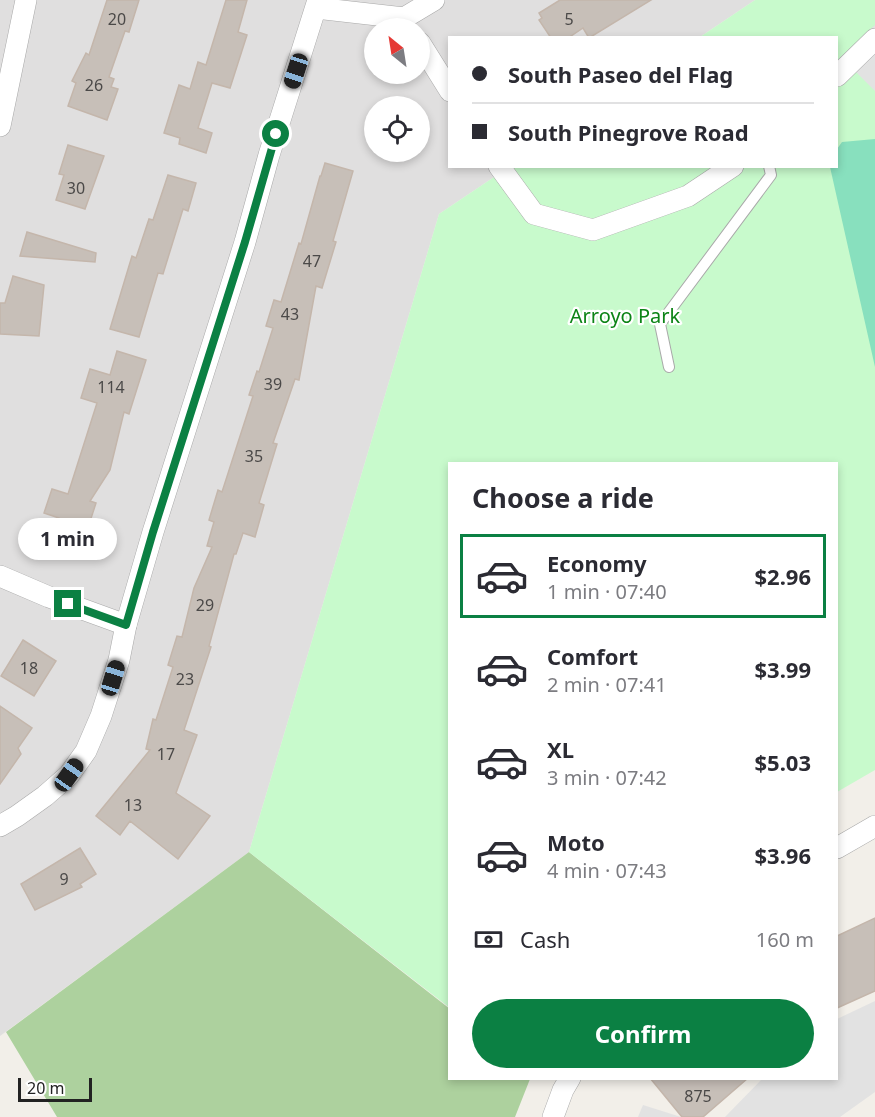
<!DOCTYPE html>
<html lang="en">
<head>
<meta charset="utf-8">
<style>
  :root { --surface:#fff; --page:#f7f7f7; --text:#2b2b33; --muted:#7c7c81; --line:#e1e1e2; --accent:#0b8043 }
  body { margin:0; font-family:"Noto Sans",sans-serif; background:var(--page); color:var(--text); height:100vh; display:flex; flex-direction:column; font-size:22px; white-space:nowrap }
  * { box-sizing:border-box; margin:0 }
  p { font-size:20px; color:var(--muted) }
  .icon { flex:none; width:33px; height:33px; fill:none; stroke:currentColor; stroke-width:2; stroke-linecap:round; stroke-linejoin:round }
  .map { position:relative; flex:1; overflow:hidden }
  .panel { position:absolute; left:448px; top:462px; width:390px; height:618px; display:flex; flex-direction:column; background:var(--surface); border-radius:0px; box-shadow:0 3px 9px #0003 }
  .panel>* { flex:none }
  .hud { position:absolute; left:448px; top:36px; width:390px; height:132px; border-radius:0px; box-shadow:0 3px 9px #0003; display:grid; align-content:center; height:132px; padding:0 24px; background:var(--surface) }
  .needle { width:39px; rotate:330deg }
  .tools { position:absolute; left:364px; top:18px; display:grid; gap:12px }
  .tools a { display:grid; place-items:center; width:66px; height:66px; border-radius:50%; background:var(--surface); box-shadow:0 3px 9px #0003; font-size:30px }
  .scale { position:absolute; left:18px; bottom:15px; width:74px; box-sizing:border-box; padding-left:6px; border:3px solid #222; border-top:0; font-size:16px; line-height:21px; white-space:nowrap; color:#222; -webkit-text-stroke:4px #fff; paint-order:stroke }
  .end { position:absolute; width:27px; height:27px; margin:-14px; border:8px solid #0b8043; background:#fff; box-shadow:0 0 0 3px #fff }
  .from { border-radius:50% }
  .bubble { position:absolute; height:42px; border-radius:21px; background:var(--surface); box-shadow:0 3px 9px #0003; font-size:20px; font-weight:700; line-height:42px; text-align:center }
  .car { position:absolute; width:18px; height:36px; margin:-18px -9px; border-radius:8px; box-shadow:0 0 4px 2px #0007; background:linear-gradient(#222 24%,#8ab4d8 0 40%,#222 0 76%,#8ab4d8 0 86%,#222 0) }
  .hud b { display:flex; align-items:center; gap:21px; height:57px; font-size:22px }
  .hud b+b { border-top:2px solid var(--line) }
  .hud i { width:15px; height:15px; background:var(--text) }
  ul { padding:0; list-style:none }
  li { display:flex; align-items:center; gap:18px; height:84px; margin:0 12px 9px; padding:0 12px; border:3px solid transparent; border-radius:0px }
  li div { flex:1 }
  li b { display:block; font-size:22px }
  li em { font-style:normal; font-weight:700 }
  li.selected { border-color:var(--accent) }
  li>.icon { width:54px; height:54px; stroke-width:1.5 }
  h2 { padding:0 24px; font-size:27px; line-height:72px }
  .pay { display:flex; align-items:center; gap:15px; height:66px; padding:0 24px; font-size:22px }
  .pay p { margin-inline-start:auto }
  .primary-button { display:flex; gap:12px; margin-top:auto; padding:12px 24px }
  .primary-button a { flex:1; height:69px; border-radius:36px; background:var(--accent); color:#fff; font-size:24px; font-weight:700; line-height:69px; text-align:center }
  .map>svg:first-child { display:block }
</style>
</head>
<body>
<div class="map">
<svg width="875" height="1117" viewBox="0 0 875 1117">
  <rect width="100%" height="100%" fill="#f2efe9"/>
  <path fill="#e0dfdf" fill-rule="evenodd" d="M 0,0 L 755,0 L 700,37 L 450,38 L 450,166 L 509,167 L 439,214 L 249,852 L 0,1036 ZM 375,28 L 420,28 L 420,74 L 375,74 ZM 375,106 L 420,106 L 420,152 L 375,152 Z"/>
  <path fill="#add19e" d="M 249,852 L 450,1009 L 450,1078 L 530,1079 L 515,1117 L 57,1117 L 6,1032 Z"/>
  <path fill="#c8facc" d="M 755,0 L 875,0 L 875,770 L 837,792 L 837,464 L 450,464 L 450,1008 L 249,852 L 439,214 L 509,167 L 837,166 L 837,38 L 700,37 Z"/>
  <path fill="#88e0be" d="M 875,139 L 875,367 L 830,167 L 837,166 L 837,149 L 842,142 Z"/>
  <g fill="#e2e2e2">
    <path d="M 875,25 L 875,91 L 841,57 Z"/>
    <path d="M 875,1001 L 875,1092 L 840,1117 L 725,1117 L 762,1079 L 837,1078 L 837,1019 Z"/>
    <path d="M 643,1105 L 681,1117 L 638,1117 Z"/>
  </g>
  <g fill="#c7bfb8" stroke="#c4b6ab" stroke-width="1.5">
    <path d="M 107,0 L 139,0 L 129,32 L 125,31 L 109,77 L 114,79 L 111,87 L 118,89 L 107,120 L 68,106 L 76,83 L 72,81 L 86,53 L 89,55 Z"/>
    <path d="M 226,0 L 247,0 L 238,32 L 247,35 L 230,88 L 212,83 L 198,128 L 212,133 L 206,153 L 179,144 L 180,138 L 164,133 L 179,85 L 190,89 L 198,62 L 206,65 Z"/>
    <path d="M 560,0 L 651,0 L 589,38 L 583,28 L 568,38 L 551,38 L 539,20 L 542,18 L 539,13 Z"/>
    <path d="M 68,145 L 104,156 L 85,209 L 56,200 L 64,175 L 59,174 Z"/>
    <path d="M 325,163 L 353,171 L 333,241 L 336,242 L 322,288 L 316,286 L 299,380 L 295,379 L 273,443 L 277,444 L 259,503 L 264,505 L 255,537 L 243,533 L 236,554 L 234,554 L 209,646 L 211,647 L 184,730 L 197,735 L 176,793 L 210,816 L 178,859 L 130,821 L 120,835 L 96,816 L 150,750 L 146,749 L 153,719 L 156,720 L 173,667 L 168,665 L 177,636 L 182,637 L 194,588 L 212,547 L 207,546 L 214,522 L 209,520 L 218,490 L 222,492 L 253,396 L 249,395 L 257,371 L 259,372 L 273,328 L 266,326 L 274,300 L 281,302 L 299,243 L 301,244 L 320,176 L 321,176 Z"/>
    <path d="M 168,175 L 196,183 L 188,211 L 183,209 L 163,274 L 158,273 L 139,337 L 110,329 L 132,256 L 136,258 L 149,219 L 153,220 Z"/>
    <path d="M 27,232 L 96,253 L 95,262 L 20,256 Z"/>
    <path d="M 13,276 L 44,285 L 39,336 L 0,334 L 0,303 L 5,303 Z"/>
    <path d="M 117,351 L 146,360 L 129,414 L 124,412 L 110,470 L 90,501 L 96,503 L 81,549 L 53,540 L 59,518 L 44,513 L 52,489 L 68,494 L 97,403 L 81,398 L 90,369 L 110,375 Z"/>
    <path d="M 23,640 L 56,661 L 34,696 L 1,676 Z"/>
    <path d="M 0,706 L 32,728 L 18,748 L 21,754 L 0,784 Z"/>
    <path d="M 80,848 L 96,874 L 80,884 L 82,887 L 35,910 L 21,884 Z"/>
    <path d="M 875,918 L 875,991 L 837,1008 L 837,936 Z"/>
    <path d="M 650,1078 L 748,1078 L 703,1117 L 682,1117 Z"/>
  </g>
  <g fill="none" stroke-linecap="round" stroke-linejoin="round">
    <g stroke="#a9a9a9" stroke-width="12">
      <path id="service" d="M 669,367 L 660,324 L 771,175 L 769,166"/>
    </g>
    <g stroke="#a9a9a9" stroke-width="22">
      <g id="minor">
        <path d="M 316,8 L 404,18 L 434,0"/>
        <path d="M 420,43 L 450,91"/>
        <path d="M 837,76 L 875,39"/>
        <path d="M 0,126 L 26,0"/>
        <path d="M 499,166 L 534,214 L 593,230 L 688,196 L 733,166"/>
        <path d="M 0,576 L 49,597 L 126,625"/>
        <path d="M 0,826 L 17,816 L 45,796 L 69,775 L 86,751 L 101,716 L 119,660 L 126,625 L 153,532 L 245,242 L 269,155 L 318,0"/>
        <path d="M 837,848 L 875,826"/>
        <path d="M 553,1117 L 563,1090 L 570,1078"/>
      </g>
    </g>
    <use href="#service" stroke="#fff" stroke-width="10"/>
    <use href="#minor" stroke="#fff" stroke-width="21"/>
  </g>
  <g fill="none" stroke-linecap="round" stroke-linejoin="round">
    <path stroke="#0b8043" stroke-width="8" d="M 68,604 L 126,625 L 153,532 L 245,242 L 276,134"/>
  </g>
  <g text-anchor="middle" dominant-baseline="central" stroke-width="4.5" stroke-linejoin="round" paint-order="stroke">
    <g font-size="16" fill="#4b4948">
      <text x="117" y="19">20</text>
      <text x="569" y="19">5</text>
      <text x="94" y="85">26</text>
      <text x="76" y="188">30</text>
      <text x="312" y="261">47</text>
      <text x="290" y="314">43</text>
      <text x="273" y="384">39</text>
      <text x="111" y="387">114</text>
      <text x="254" y="456">35</text>
      <text x="205" y="605">29</text>
      <text x="29" y="668">18</text>
      <text x="185" y="679">23</text>
      <text x="166" y="754">17</text>
      <text x="133" y="805">13</text>
      <text x="64" y="879">9</text>
      <text x="698" y="1096">875</text>
    </g>
    <g font-size="20" fill="#0c8416" stroke="#fff">
      <text x="625" y="315">Arroyo Park</text>
    </g>
  </g>
</svg>
<div class="tools">
<a><svg class="needle" viewBox="-14 -14 28 28"><path d="M0-13l5 13h-10z" fill="#e53935"/><path d="M0 13l5-13h-10z" fill="#7c7c81"/></svg></a>
<a><svg class="icon" aria-label="locate" viewBox="0 0 24 24"><circle cx="12" cy="12" r="6"/><path d="M12 2v4M12 18v4M2 12h4M18 12h4"/></svg></a>
</div>
<div class="scale">20 m</div>
<i class="end from" style="left:276px;top:134px"></i>
<i class="end" style="left:68px;top:604px"></i>
<div class="bubble" style="left:18px;top:518px;width:99px">1 min</div>
<i class="car" style="left:296px;top:71px;rotate:198deg"></i>
<i class="car" style="left:113px;top:678px;rotate:17deg"></i>
<i class="car" style="left:69px;top:775px;rotate:35deg"></i>
<div class="hud">
<b><i class="from"></i>South Paseo del Flag</b>
<b><i></i>South Pinegrove Road</b>
</div>
<section class="panel">
<h2>Choose a ride</h2>
<ul>
<li class="selected"><svg class="icon" aria-label="car" viewBox="0 0 24 24"><path d="M5 17H2v-5l4-1 3-4h7l3 4 3 1v5h-3M9 17h6M6 11h13"/><circle cx="7" cy="17" r="2"/><circle cx="17" cy="17" r="2"/></svg><div><b>Economy</b><p>1 min · 07:40</p></div><em>$2.96</em></li>
<li><svg class="icon" aria-label="car" viewBox="0 0 24 24"><path d="M5 17H2v-5l4-1 3-4h7l3 4 3 1v5h-3M9 17h6M6 11h13"/><circle cx="7" cy="17" r="2"/><circle cx="17" cy="17" r="2"/></svg><div><b>Comfort</b><p>2 min · 07:41</p></div><em>$3.99</em></li>
<li><svg class="icon" aria-label="car" viewBox="0 0 24 24"><path d="M5 17H2v-5l4-1 3-4h7l3 4 3 1v5h-3M9 17h6M6 11h13"/><circle cx="7" cy="17" r="2"/><circle cx="17" cy="17" r="2"/></svg><div><b>XL</b><p>3 min · 07:42</p></div><em>$5.03</em></li>
<li><svg class="icon" aria-label="car" viewBox="0 0 24 24"><path d="M5 17H2v-5l4-1 3-4h7l3 4 3 1v5h-3M9 17h6M6 11h13"/><circle cx="7" cy="17" r="2"/><circle cx="17" cy="17" r="2"/></svg><div><b>Moto</b><p>4 min · 07:43</p></div><em>$3.96</em></li>
</ul>
<div class="pay"><svg class="icon" aria-label="cash" viewBox="0 0 24 24"><path d="M3 7h18v10H3z"/><circle cx="12" cy="12" r="2"/></svg>Cash<p>160 m</p></div>
<div class="primary-button"><a>Confirm</a></div>
</section>
</div>
</body>
</html>
